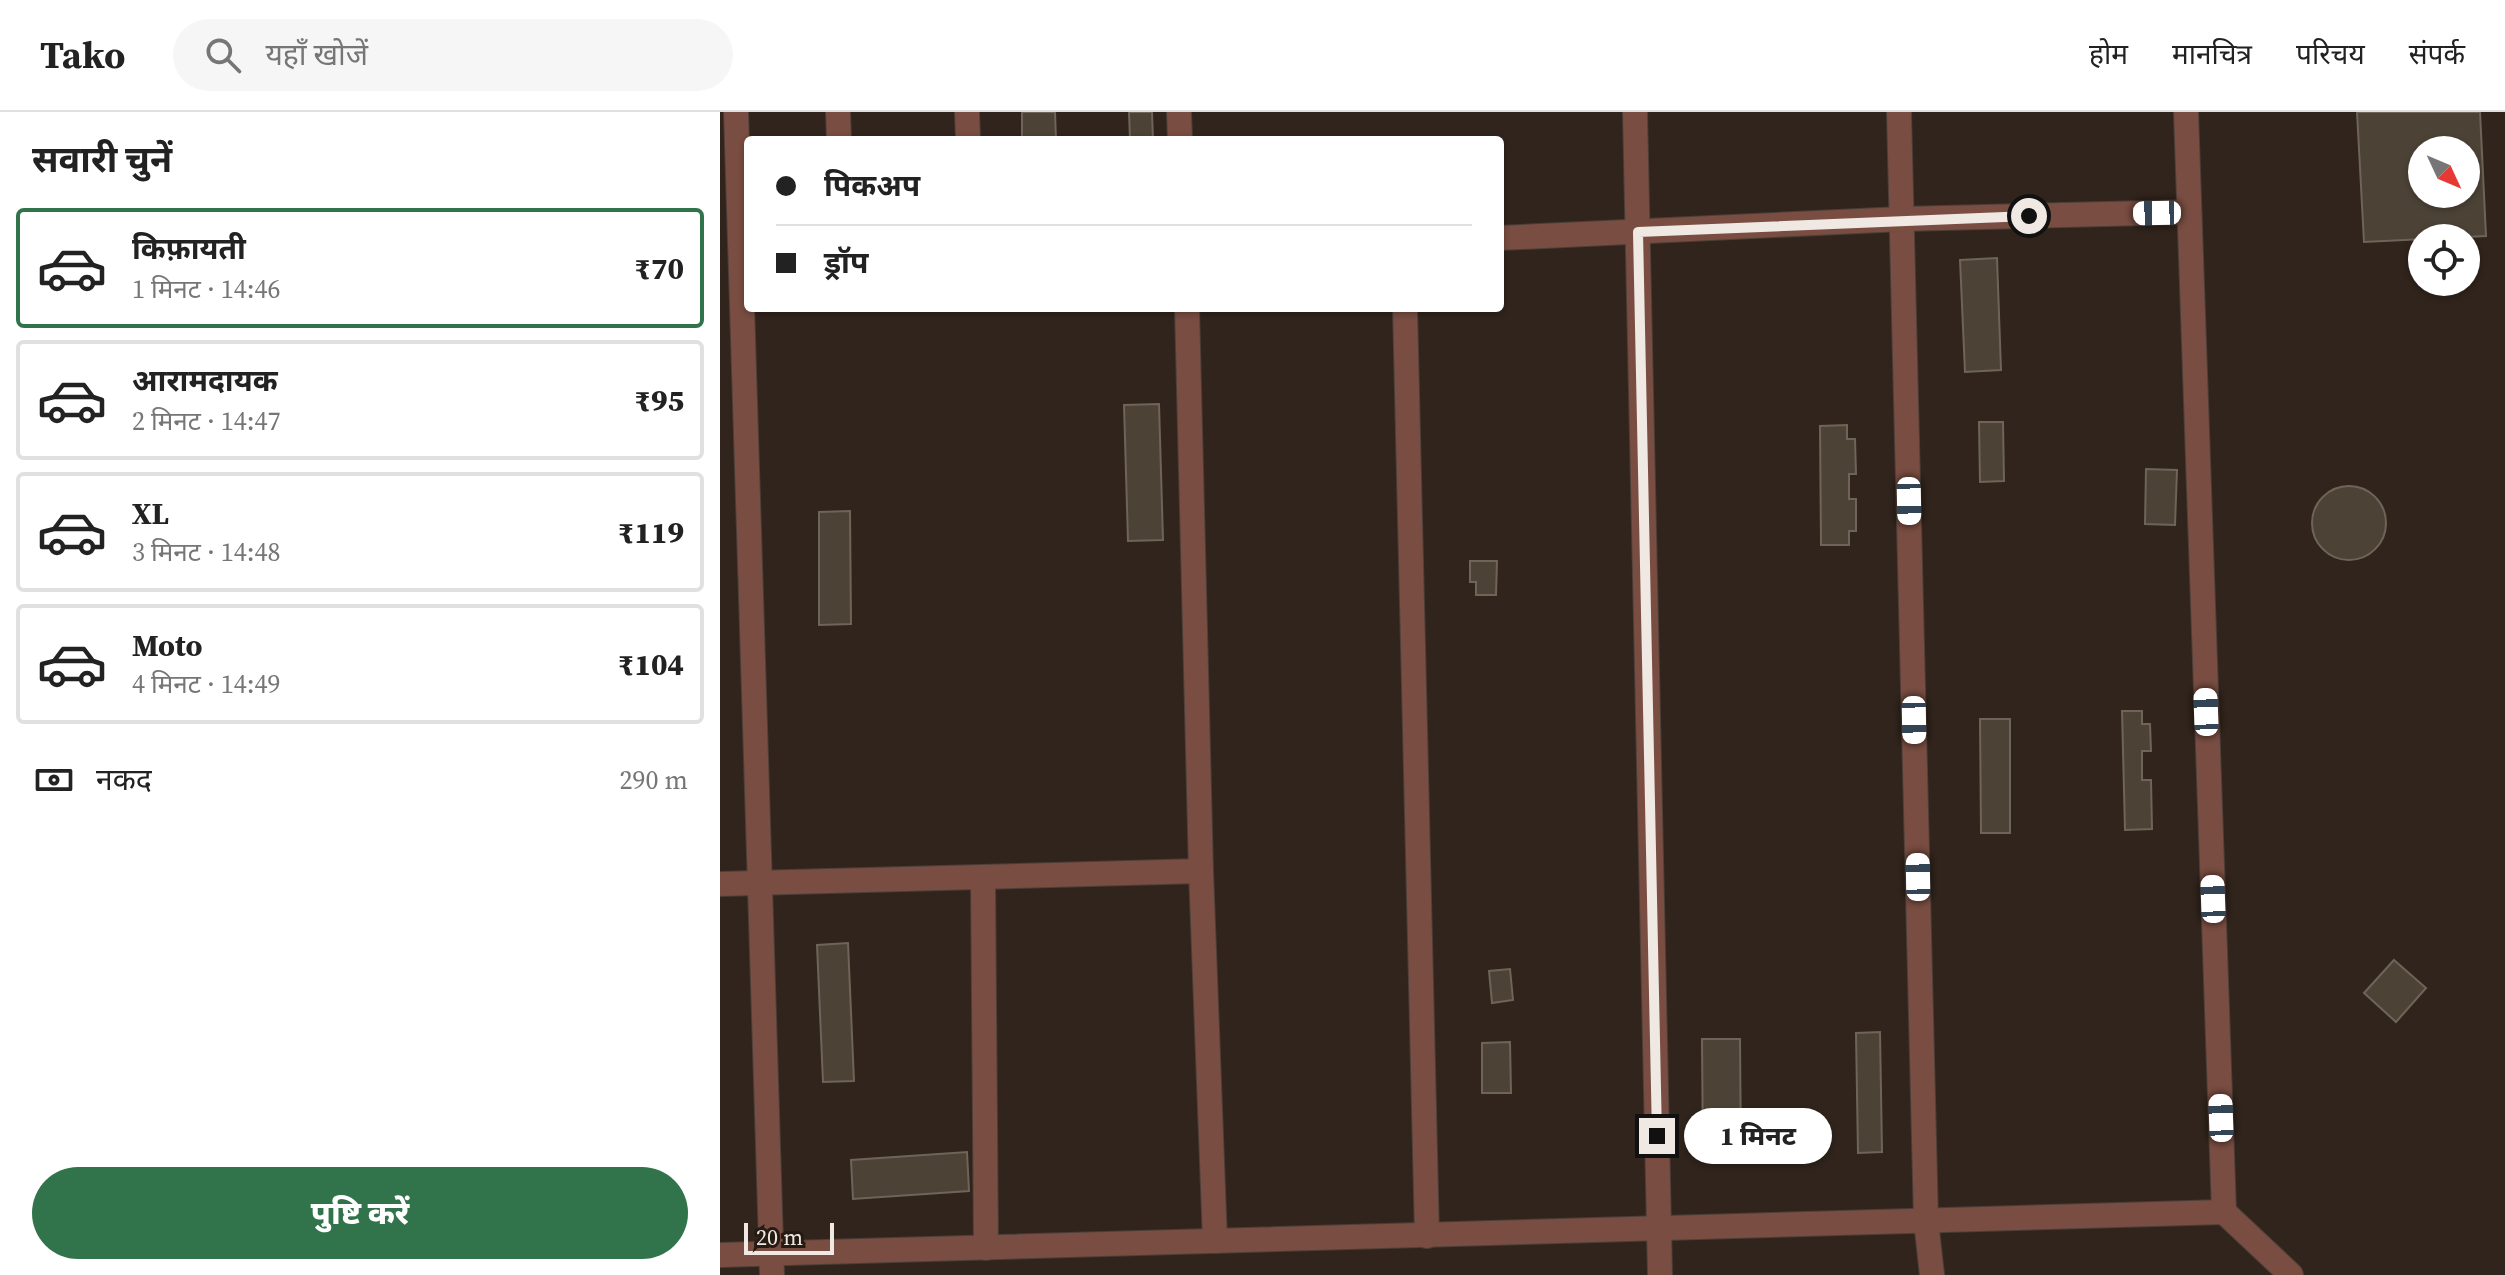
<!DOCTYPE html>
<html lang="hi">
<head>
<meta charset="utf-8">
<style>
  :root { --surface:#fff; --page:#f6f6f6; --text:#222; --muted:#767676; --line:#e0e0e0; --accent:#31734a }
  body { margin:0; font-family:"Source Serif 4","Noto Sans Devanagari",serif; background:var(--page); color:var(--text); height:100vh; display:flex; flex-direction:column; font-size:30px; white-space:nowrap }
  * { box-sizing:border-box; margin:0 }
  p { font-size:26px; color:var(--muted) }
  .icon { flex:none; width:44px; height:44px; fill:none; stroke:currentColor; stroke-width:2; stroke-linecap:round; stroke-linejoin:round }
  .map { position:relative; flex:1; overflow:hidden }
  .details { display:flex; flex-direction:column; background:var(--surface); width:720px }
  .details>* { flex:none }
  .guide { position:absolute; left:24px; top:24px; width:760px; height:176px; border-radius:8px; box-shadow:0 2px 6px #0004; display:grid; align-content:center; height:176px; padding:0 32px; background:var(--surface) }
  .needle { width:52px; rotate:134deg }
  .fabs { position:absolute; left:1688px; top:24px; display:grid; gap:16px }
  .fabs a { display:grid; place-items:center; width:72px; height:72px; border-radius:50%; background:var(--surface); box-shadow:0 2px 6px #0004; font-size:40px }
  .scale { position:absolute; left:24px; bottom:20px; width:90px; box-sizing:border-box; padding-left:8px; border:4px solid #f0e8e2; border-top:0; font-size:22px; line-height:28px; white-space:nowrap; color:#f0e8e2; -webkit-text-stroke:6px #261b13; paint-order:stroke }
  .end { position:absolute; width:36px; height:36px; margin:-18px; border:10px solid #f0e8e2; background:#111; box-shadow:0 0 0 4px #111 }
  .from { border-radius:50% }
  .bubble { position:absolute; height:56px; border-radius:28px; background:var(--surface); box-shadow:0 2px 6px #0004; font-size:26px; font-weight:800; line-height:56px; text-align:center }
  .car { position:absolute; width:24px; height:48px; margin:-24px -12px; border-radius:10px; box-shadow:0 0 6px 2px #0007; background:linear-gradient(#fff 24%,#345 0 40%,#fff 0 76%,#345 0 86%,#fff 0) }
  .guide b { display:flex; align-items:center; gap:28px; height:76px; font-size:30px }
  .guide b+b { border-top:2px solid var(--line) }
  .guide i { width:20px; height:20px; background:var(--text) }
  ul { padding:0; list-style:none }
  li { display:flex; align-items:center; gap:24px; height:120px; margin:0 16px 12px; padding:0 16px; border:4px solid var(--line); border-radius:8px }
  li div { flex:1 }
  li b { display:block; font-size:30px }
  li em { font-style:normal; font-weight:800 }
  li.current { border-color:var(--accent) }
  li>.icon { width:72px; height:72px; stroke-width:1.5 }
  h2 { padding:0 32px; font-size:36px; line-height:96px }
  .pay { display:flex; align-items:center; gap:20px; height:88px; padding:0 32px; font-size:30px }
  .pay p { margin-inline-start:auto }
  .action { display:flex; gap:16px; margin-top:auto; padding:16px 32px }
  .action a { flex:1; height:92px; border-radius:48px; background:var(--accent); color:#fff; font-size:32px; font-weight:800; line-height:92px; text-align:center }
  header { display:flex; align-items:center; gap:48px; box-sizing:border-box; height:112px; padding:0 40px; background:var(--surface); border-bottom:2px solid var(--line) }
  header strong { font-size:38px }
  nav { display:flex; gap:44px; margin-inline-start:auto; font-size:28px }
  .search { width:560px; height:72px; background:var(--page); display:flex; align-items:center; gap:20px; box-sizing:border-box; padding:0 28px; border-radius:44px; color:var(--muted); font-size:30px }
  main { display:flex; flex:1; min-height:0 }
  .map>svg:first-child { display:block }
</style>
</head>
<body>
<header>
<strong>Tako</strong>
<div class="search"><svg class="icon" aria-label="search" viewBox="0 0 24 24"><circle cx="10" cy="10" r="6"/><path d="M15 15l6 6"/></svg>यहाँ खोजें</div>
<nav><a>होम</a><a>मानचित्र</a><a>परिचय</a><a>संपर्क</a></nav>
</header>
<main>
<section class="details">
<h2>सवारी चुनें</h2>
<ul>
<li class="current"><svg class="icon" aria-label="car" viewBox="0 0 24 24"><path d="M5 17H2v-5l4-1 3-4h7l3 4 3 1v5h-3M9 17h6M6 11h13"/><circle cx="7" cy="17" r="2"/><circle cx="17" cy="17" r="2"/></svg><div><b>किफ़ायती</b><p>1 मिनट · 14:46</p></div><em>₹70</em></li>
<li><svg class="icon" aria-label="car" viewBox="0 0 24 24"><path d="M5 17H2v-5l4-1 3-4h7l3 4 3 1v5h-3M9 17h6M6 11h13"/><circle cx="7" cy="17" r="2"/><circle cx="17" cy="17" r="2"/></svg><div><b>आरामदायक</b><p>2 मिनट · 14:47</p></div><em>₹95</em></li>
<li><svg class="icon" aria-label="car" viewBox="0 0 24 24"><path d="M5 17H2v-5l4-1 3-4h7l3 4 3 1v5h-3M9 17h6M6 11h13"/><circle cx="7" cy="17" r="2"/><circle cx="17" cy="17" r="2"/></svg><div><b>XL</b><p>3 मिनट · 14:48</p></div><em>₹119</em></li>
<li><svg class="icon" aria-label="car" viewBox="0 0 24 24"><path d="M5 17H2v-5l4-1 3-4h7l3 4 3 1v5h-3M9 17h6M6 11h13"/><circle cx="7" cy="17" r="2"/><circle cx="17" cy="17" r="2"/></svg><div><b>Moto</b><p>4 मिनट · 14:49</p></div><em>₹104</em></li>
</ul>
<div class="pay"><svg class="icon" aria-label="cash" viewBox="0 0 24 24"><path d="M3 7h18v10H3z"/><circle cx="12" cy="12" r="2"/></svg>नकद<p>290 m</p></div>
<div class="action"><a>पुष्टि करें</a></div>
</section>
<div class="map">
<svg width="1785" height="1163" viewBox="0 0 1785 1163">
  <rect width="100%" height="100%" fill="#30241c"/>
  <g fill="#4c4336" stroke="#6e6457" stroke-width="2" fill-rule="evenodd">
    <path d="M 302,0 L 335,0 L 336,28 L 302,28 Z"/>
    <path d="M 409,0 L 432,0 L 433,28 L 410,28 Z"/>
    <path d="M 1637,0 L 1760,0 L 1766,124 L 1644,130 ZM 1702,38 L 1746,38 L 1746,82 L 1702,82 Z"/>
    <path d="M 1277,146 L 1281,258 L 1245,260 L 1240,148 Z"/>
    <path d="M 439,292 L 443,428 L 408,429 L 404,293 Z"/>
    <path d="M 1259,310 L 1283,310 L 1284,369 L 1260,370 Z"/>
    <path d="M 1127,313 L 1127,327 L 1135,327 L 1136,362 L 1129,362 L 1129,387 L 1136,387 L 1136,419 L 1129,419 L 1129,433 L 1101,433 L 1100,314 Z"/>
    <path d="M 1426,357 L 1457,358 L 1455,413 L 1425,412 Z"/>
    <circle cx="1629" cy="411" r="37"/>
    <path d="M 130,399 L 131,512 L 99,513 L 99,400 Z"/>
    <path d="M 750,449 L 777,449 L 776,483 L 756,483 L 756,470 L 750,470 Z"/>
    <path d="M 1402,599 L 1422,599 L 1422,612 L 1430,612 L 1431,639 L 1422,639 L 1422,668 L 1431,668 L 1432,717 L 1405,718 Z"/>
    <path d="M 1260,607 L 1290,607 L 1290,721 L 1261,721 Z"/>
    <path d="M 128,831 L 134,969 L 103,970 L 97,833 Z"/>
    <path d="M 1674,848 L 1706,876 L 1676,910 L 1644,881 Z"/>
    <path d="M 790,857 L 793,888 L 772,891 L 769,859 Z"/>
    <path d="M 1160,920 L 1162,1040 L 1138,1041 L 1136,921 Z"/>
    <path d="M 982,927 L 1020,927 L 1021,1048 L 983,1049 Z"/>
    <path d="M 790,930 L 791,981 L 762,981 L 762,931 Z"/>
    <path d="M 247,1040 L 249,1079 L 133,1087 L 131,1048 Z"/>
  </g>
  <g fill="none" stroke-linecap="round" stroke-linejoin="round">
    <g stroke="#4b3f38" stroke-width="26">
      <g id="minor">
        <path d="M 16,0 L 52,1163"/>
        <path d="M 118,0 L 119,28"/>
        <path d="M 247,0 L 248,28"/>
        <path d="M 459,0 L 460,28"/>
        <path d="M 915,0 L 940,1163"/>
        <path d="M 1179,0 L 1206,1109 L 1212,1163"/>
        <path d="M 1466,0 L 1504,1100"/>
        <path d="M 780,126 L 1182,107 L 1469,100"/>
        <path d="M 467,196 L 481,759 L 495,1129"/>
        <path d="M 685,196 L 707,1124"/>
        <path d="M 263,766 L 266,1136"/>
        <path d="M 0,772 L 481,759"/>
        <path d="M 0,1143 L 1504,1100 L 1571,1163"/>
      </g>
    </g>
    <use href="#minor" stroke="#794d41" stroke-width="24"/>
  </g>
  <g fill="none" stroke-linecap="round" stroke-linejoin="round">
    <path stroke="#f0e8e2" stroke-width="10" d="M 937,1024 L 918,120 L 1309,104"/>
  </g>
</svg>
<div class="fabs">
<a><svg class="needle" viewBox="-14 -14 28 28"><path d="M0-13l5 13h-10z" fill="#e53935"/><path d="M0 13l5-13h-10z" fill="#767676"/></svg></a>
<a><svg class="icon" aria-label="locate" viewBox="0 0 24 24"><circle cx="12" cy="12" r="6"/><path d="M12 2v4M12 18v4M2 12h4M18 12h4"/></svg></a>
</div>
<div class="scale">20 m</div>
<i class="end from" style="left:1309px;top:104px"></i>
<i class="end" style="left:937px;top:1024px"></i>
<div class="bubble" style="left:964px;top:996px;width:148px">1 मिनट</div>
<i class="car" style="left:1437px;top:101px;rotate:269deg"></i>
<i class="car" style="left:1189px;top:389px;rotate:179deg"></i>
<i class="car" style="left:1486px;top:600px;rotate:358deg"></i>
<i class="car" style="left:1194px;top:608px;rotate:179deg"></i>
<i class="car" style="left:1198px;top:765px;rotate:359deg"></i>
<i class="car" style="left:1493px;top:787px;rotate:358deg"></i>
<i class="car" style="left:1501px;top:1006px;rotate:358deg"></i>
<div class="guide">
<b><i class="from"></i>पिकअप</b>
<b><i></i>ड्रॉप</b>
</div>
</div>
</main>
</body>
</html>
